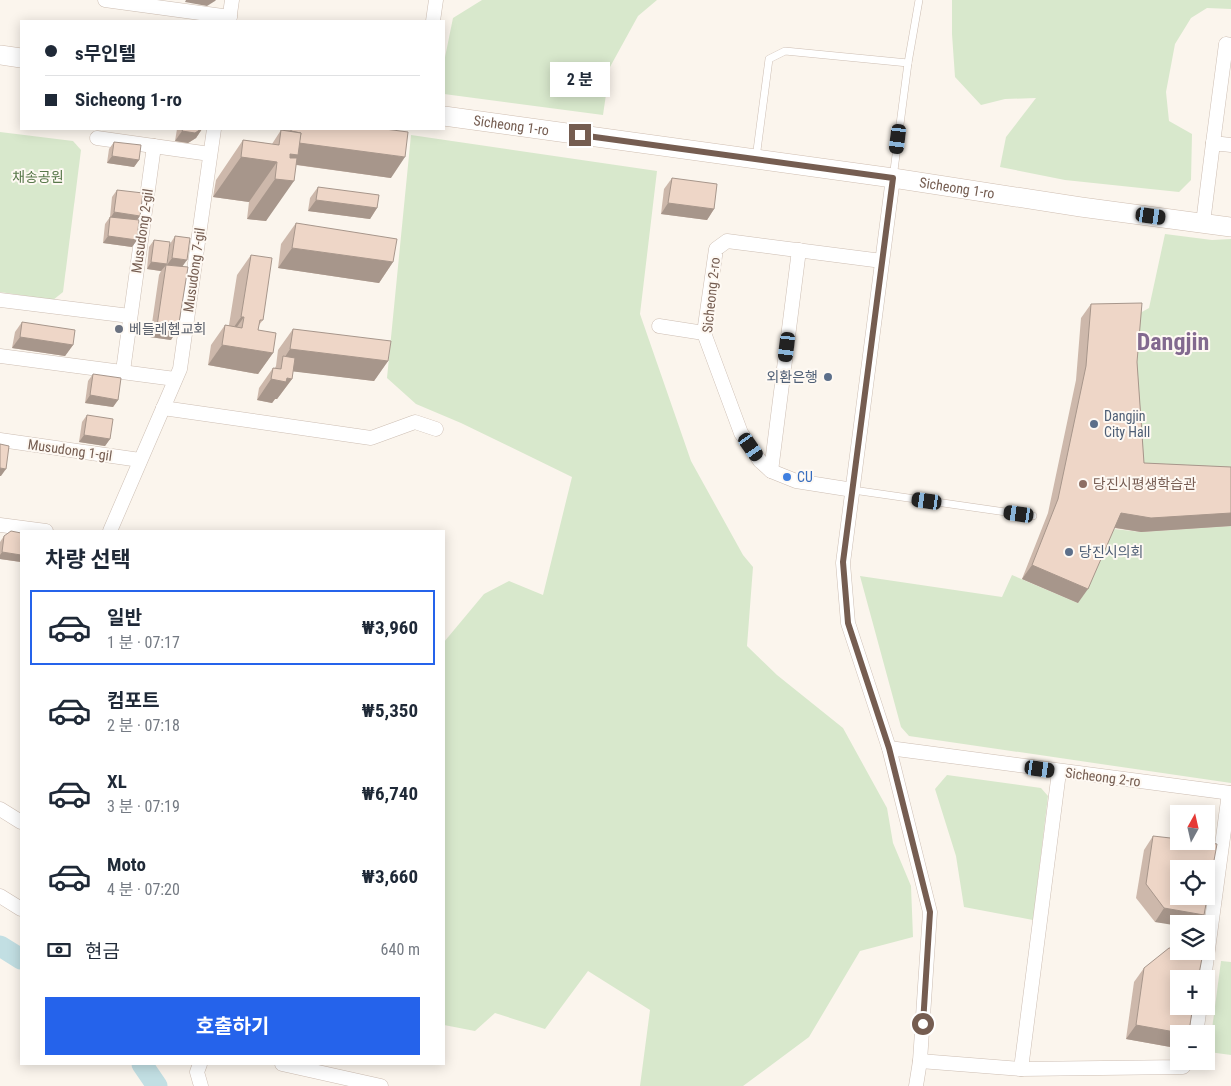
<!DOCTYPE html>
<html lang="ko">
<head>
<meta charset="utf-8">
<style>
  :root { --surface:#fff; --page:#f2f2f3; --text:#1f2937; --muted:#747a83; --line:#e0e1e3; --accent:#2563eb }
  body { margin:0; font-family:"Roboto Condensed","Noto Sans KR",sans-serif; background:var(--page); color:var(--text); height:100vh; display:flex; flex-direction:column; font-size:19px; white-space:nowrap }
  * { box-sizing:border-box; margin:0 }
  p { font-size:16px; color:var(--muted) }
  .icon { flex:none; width:28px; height:28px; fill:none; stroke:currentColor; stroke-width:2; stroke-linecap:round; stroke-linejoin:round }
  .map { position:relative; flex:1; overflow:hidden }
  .sheet { position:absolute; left:20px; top:530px; width:425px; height:535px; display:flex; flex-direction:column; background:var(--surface); border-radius:0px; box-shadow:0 2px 12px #0003 }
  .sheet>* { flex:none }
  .guide { position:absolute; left:20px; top:20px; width:425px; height:110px; border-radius:0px; box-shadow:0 2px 12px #0003; display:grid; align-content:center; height:110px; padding:0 25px; background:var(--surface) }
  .needle { width:32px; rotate:8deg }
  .buttons { position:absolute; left:1170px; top:805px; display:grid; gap:10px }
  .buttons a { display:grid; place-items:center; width:45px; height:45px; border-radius:0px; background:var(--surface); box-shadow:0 2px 12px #0003; font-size:25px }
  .end { position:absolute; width:22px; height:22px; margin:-11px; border:6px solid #755d51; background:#fff; box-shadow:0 0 0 2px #fff }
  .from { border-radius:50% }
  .bubble { position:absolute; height:35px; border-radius:0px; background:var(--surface); box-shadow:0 2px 12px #0003; font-size:16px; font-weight:700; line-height:35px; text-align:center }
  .car { position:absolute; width:15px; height:30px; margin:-15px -8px; border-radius:6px; box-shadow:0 0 4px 1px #0007; background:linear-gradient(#222 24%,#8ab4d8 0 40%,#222 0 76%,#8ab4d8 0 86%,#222 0) }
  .guide b { display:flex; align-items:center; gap:18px; height:48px; font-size:19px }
  .guide b+b { border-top:1px solid var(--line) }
  .guide i { width:12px; height:12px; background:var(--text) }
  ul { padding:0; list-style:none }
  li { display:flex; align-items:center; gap:15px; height:75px; margin:0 10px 8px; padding:0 15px; border:2px solid transparent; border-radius:0px }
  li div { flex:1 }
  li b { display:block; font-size:19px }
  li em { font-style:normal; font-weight:700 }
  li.active { border-color:var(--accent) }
  li>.icon { width:45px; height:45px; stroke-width:1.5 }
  h2 { padding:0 25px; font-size:22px; line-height:60px }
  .pay { display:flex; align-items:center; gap:12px; height:55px; padding:0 25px; font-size:19px }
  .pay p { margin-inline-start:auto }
  .cta { display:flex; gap:10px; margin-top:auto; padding:10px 25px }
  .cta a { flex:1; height:58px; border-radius:0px; background:var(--accent); color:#fff; font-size:20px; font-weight:700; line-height:58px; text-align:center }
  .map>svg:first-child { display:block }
</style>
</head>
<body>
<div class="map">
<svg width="1231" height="1086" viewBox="0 0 1231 1086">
  <rect width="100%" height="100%" fill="#fbf5ed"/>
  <g fill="#d8e8cc">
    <path d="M 482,0 L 657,0 L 638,16 L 610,67 L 603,115 L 444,94 L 444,62 L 453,18 Z"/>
    <path d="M 952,0 L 1231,0 L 1231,9 L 1207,8 L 1191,18 L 1175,44 L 1166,92 L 1169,121 L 1192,134 L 1191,180 L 1179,192 L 1065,180 L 1000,167 L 1006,137 L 1036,98 L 1005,99 L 981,105 L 955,77 L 952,34 Z"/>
    <path d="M 0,132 L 73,141 L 81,150 L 63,292 L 53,300 L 0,292 Z"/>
    <path d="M 411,135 L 657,171 L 640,314 L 691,461 L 743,555 L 753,567 L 747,646 L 777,675 L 843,728 L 887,808 L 893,843 L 911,886 L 913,937 L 860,951 L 809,1037 L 743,1086 L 640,1086 L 650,1010 L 588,971 L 545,1029 L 495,1013 L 475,1031 L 444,1025 L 444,642 L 484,594 L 509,581 L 543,595 L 572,477 L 461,423 L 416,404 L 387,378 Z"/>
    <path d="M 1165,234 L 1212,240 L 1231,239 L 1231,482 L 1134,477 L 1133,317 L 1149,308 Z"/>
    <path d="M 1231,526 L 1231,783 L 909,736 L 901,727 L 860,576 L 1002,597 L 1012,575 L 1078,603 L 1114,529 L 1141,532 Z"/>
    <path d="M 947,775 L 1041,788 L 1048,796 L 1033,920 L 964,907 L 956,856 L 935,789 Z"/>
    <path d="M 1221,961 L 1231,962 L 1231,1055 L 1209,1052 Z"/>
  </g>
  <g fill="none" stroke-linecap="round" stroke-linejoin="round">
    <g stroke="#c2dfe3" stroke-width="21">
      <path d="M 0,946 L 21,959"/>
      <path d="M 142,1064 L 157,1086"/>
    </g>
    <g stroke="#cdbeb3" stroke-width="8">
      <g id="lane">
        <path d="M 756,158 L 769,59 L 785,51 L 908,63"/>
        <path d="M 893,178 L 908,63 L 919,0"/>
        <path d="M 853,490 L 1033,516"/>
      </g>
    </g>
    <g stroke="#cdbeb3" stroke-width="15">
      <g id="street">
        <path d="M 105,0 L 230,17"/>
        <path d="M 229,21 L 232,0"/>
        <path d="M 433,21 L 436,0"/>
        <path d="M 97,138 L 210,154"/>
        <path d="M 1213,143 L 1226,44 L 1231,45"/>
        <path d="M 893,178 L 843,563 L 848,623 L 889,748 L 930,912 L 920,1061 L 916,1086"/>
        <path d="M 1203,223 L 1213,143 L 1231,145"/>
        <path d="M 0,300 L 130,316"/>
        <path d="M 659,326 L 704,333"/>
        <path d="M 0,356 L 175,379"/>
        <path d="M 123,371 L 154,146"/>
        <path d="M 163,408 L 371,438 L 415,422 L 436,429"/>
        <path d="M 0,440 L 140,460"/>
        <path d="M 771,471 L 799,250"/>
        <path d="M 853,490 L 796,481 L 771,471 L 760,461 L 741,433 L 704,333 L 716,249 L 727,241 L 882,261"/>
        <path d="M 0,525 L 46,531"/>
        <path d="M 110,531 L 180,369 L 214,129"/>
        <path d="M 889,748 L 1231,793"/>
        <path d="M 0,809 L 21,822"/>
        <path d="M 0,896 L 21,909"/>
        <path d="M 1204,979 L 1229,793"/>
        <path d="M 1196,1034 L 1200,1006"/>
        <path d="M 920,1061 L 1021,1069 L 1183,1067 L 1188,1061"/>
        <path d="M 200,1064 L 197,1072 L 201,1086"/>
        <path d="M 282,1064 L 381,1086"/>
        <path d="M 1021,1069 L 1059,772"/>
      </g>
    </g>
    <g stroke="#cfbeb1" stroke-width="20">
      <g id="secondary">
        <path d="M 0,55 L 21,58"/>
        <path id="s1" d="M 444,116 L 893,178 L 1081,207 L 1231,227"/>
      </g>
    </g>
    <use href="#lane" stroke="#fff" stroke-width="7"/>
    <use href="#street" stroke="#fff" stroke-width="14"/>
    <use href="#secondary" stroke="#fff" stroke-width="19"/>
  </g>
  <g fill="#cdb8ab">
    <path d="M 177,129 L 202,129 L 196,138 L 188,143 L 175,141 Z"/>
    <path d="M 284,129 L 385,129 L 391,178 L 296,165 L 266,221 L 247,219 L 249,202 L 213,197 L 216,180 L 243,140 L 272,144 L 281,130 L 283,130 Z"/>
    <path d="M 114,142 L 139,160 L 134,167 L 107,163 L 109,149 Z"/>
    <path d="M 672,178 L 714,209 L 707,220 L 661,214 L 664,189 Z"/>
    <path d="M 318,187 L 377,208 L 370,219 L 308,211 L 310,198 Z"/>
    <path d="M 117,190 L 140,216 L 137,220 L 137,240 L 132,247 L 103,243 L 105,224 L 110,217 L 112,197 Z"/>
    <path d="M 296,223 L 393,262 L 379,283 L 278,268 L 281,244 Z"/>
    <path d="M 175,236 L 182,267 L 171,340 L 150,337 L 159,275 L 161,271 L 147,269 L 149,247 L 154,240 L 167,265 L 170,244 Z"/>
    <path d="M 251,255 L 263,320 L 259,325 L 258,330 L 273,353 L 258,374 L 208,365 L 211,345 L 225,325 L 229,325 L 237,275 Z"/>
    <path d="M 1091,304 L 1137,362 L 1144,463 L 1231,467 L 1231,526 L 1141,532 L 1114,528 L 1078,603 L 1022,579 L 1048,513 L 1076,380 L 1081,318 Z"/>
    <path d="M 22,322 L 73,345 L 65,356 L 12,348 L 15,332 Z"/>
    <path d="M 293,329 L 388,361 L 374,381 L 293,371 L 292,379 L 277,399 L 275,399 L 272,403 L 257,400 L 259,388 L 273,368 L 275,368 L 276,366 L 278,350 Z"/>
    <path d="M 93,374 L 118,400 L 113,407 L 85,403 L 88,381 Z"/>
    <path d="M 87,415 L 110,439 L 105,446 L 79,442 L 82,422 Z"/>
    <path d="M 21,533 L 21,562 L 0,559 L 0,542 L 4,536 Z"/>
    <path d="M 1153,836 L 1204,915 L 1199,924 L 1179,924 L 1155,922 L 1136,898 L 1144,850 Z"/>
    <path d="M 1144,968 L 1179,1034 L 1179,1045 L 1176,1048 L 1126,1039 L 1134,982 Z"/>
  </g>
  <g fill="#a7968b">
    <path d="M 186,0 L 216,0 L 215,1 L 207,6 L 185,2 Z"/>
    <path d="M 202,129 L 196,138 L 188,143 L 175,141 L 182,131 Z"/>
    <path d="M 290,141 L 405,157 L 391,178 L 291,164 L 294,181 L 266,221 L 247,219 L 275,179 L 277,162 L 249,202 L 213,197 L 241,157 Z"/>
    <path d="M 112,156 L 139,160 L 134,167 L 107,163 Z"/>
    <path d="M 316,200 L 377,208 L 370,219 L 308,211 Z"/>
    <path d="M 668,203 L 714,209 L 707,220 L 661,214 Z"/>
    <path d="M 114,212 L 140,216 L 135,223 L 110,219 Z"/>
    <path d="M 108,236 L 137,240 L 132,247 L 103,243 Z"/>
    <path d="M 292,248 L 393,262 L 379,283 L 278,268 Z"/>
    <path d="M 172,258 L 187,260 L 182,267 L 167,265 Z"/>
    <path d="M 151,262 L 167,264 L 161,271 L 147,269 Z"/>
    <path d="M 241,317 L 244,317 L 229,338 L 227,337 Z"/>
    <path d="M 157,326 L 178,329 L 171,340 L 150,337 Z"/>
    <path d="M 20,337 L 73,345 L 65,356 L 12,348 Z"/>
    <path d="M 222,345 L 273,353 L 258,374 L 208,365 Z"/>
    <path d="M 290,349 L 388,361 L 374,381 L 281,370 L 283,360 Z"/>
    <path d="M 287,378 L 292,379 L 277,399 L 275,399 L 272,403 L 257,400 L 271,379 Z"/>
    <path d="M 90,395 L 118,400 L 113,407 L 85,403 Z"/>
    <path d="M 84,435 L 110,439 L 105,446 L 79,442 Z"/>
    <path d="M 0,468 L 6,469 L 1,476 L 0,476 Z"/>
    <path d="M 1121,513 L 1231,513 L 1231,526 L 1141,532 L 1111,527 Z"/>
    <path d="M 2,552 L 21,555 L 21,562 L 0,559 L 0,555 Z"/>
    <path d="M 1032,565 L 1088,589 L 1078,603 L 1022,579 Z"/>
    <path d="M 1164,908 L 1204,915 L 1199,924 L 1179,924 L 1179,926 L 1155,922 Z"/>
    <path d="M 1136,1025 L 1189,1031 L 1187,1034 L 1179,1034 L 1179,1045 L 1176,1048 L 1126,1039 Z"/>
  </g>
  <g fill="#eed6c7" stroke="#a7968b" fill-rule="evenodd">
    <path d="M 183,129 L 201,129 L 195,133 L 182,131 Z"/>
    <path d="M 291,129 L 385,129 L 408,132 L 405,157 L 299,143 L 301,133 L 291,131 Z"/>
    <path d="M 281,130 L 301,133 L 298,155 L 290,154 L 290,158 L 297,158 L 294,181 L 275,179 L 277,162 L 241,157 L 243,140 L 279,145 Z"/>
    <path d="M 114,142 L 141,145 L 139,160 L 112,156 Z"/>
    <path d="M 672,178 L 717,184 L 714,209 L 668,203 Z"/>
    <path d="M 318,187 L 379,195 L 377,208 L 316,200 Z"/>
    <path d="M 117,190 L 143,193 L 140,216 L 114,212 Z"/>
    <path d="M 110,217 L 139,220 L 137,240 L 108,236 Z"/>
    <path d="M 296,223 L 397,239 L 393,262 L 292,248 Z"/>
    <path d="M 175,236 L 190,238 L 187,260 L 172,258 Z"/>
    <path d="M 154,240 L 170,242 L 167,264 L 151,262 Z"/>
    <path d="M 251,255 L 272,258 L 263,320 L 260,320 L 258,330 L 276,333 L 273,353 L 222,345 L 225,325 L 242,328 L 244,317 L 241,317 Z"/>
    <path d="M 166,265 L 188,267 L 178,329 L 157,326 Z"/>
    <path d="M 1142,303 L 1137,362 L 1144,463 L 1231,467 L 1231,513 L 1151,518 L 1121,513 L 1088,589 L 1032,565 L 1058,499 L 1086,366 L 1091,304 Z"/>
    <path d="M 22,322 L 75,330 L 73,345 L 20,337 Z"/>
    <path d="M 293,329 L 391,341 L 388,361 L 290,349 Z"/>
    <path d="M 283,356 L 295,358 L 292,379 L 287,378 L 286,382 L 271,379 L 273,368 L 281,369 Z"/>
    <path d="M 93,374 L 121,378 L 118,400 L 90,395 Z"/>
    <path d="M 87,415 L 113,419 L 110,439 L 84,435 Z"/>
    <path d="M 0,444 L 9,446 L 6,469 L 0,468 Z"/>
    <path d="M 11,531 L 21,533 L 21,555 L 2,552 L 4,536 Z"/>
    <path d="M 1153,836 L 1179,839 L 1179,841 L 1197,841 L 1217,844 L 1204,915 L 1164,908 L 1146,884 ZM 1179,869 L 1206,869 L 1206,896 L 1179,896 Z"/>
    <path d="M 1169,948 L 1179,949 L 1179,951 L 1193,951 L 1203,953 L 1198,979 L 1179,979 L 1179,1006 L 1193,1006 L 1189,1031 L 1186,1034 L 1136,1025 L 1144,968 Z"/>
  </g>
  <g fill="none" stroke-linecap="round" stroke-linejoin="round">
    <path stroke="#755d51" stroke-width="6" d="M 580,135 L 893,178 L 843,562 L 848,623 L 889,748 L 930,912 L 923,1024"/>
  </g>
  <circle fill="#6b7280" stroke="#fef9f3" stroke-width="2" cx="119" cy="329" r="5"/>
  <g fill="#5c6f8a" stroke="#fef9f3" stroke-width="2">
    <circle cx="828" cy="377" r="5"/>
    <circle cx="1094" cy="424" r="5"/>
    <circle cx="1069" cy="552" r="5"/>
  </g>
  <circle fill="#3f7fe0" stroke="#fef9f3" stroke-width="2" cx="787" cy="477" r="5"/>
  <circle fill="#8d6e63" stroke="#fef9f3" stroke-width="2" cx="1083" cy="484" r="5"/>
  <g text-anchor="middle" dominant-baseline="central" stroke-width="4" stroke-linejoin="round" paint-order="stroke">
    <g font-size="14" fill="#755d51" stroke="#fef9f3">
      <text stroke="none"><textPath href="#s1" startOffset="68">Sicheong 1-ro</textPath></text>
      <text stroke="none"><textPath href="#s1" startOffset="518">Sicheong 1-ro</textPath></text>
      <text transform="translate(142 231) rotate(-82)">Musudong 2-gil</text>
      <text transform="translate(194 270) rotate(-82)">Musudong 7-gil</text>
      <text transform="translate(711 295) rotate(-84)">Sicheong 2-ro</text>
      <text transform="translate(70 450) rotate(8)">Musudong 1-gil</text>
      <text transform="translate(1103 777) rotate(7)">Sicheong 2-ro</text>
    </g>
    <g font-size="14" fill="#58784a" stroke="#fef9f3">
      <text x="38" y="177">채송공원</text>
    </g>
    <g font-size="14" fill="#5b616d" stroke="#fef9f3" text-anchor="start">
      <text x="129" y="329">베들레헴교회</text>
    </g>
    <g font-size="14" fill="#4e5e75" stroke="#fef9f3" text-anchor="start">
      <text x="818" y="377" text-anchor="end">외환은행</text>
      <text x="1104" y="416">Dangjin<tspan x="1104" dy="16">City Hall</tspan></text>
      <text x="1079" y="552">당진시의회</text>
    </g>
    <g font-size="14" fill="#366cbe" stroke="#fef9f3" text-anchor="start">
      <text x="797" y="477">CU</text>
    </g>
    <g font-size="14" fill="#785e54" stroke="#fef9f3" text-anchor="start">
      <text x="1093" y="484">당진시평생학습관</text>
    </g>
    <g font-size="24" font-weight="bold" fill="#82698f" stroke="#fef9f3">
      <text x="1173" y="342">Dangjin</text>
    </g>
  </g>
</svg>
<div class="buttons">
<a><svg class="needle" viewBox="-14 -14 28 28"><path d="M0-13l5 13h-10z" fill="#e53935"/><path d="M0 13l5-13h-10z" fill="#747a83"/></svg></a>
<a><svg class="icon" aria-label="locate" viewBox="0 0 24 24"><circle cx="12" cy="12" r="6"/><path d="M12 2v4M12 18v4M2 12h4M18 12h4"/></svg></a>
<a><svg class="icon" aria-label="layers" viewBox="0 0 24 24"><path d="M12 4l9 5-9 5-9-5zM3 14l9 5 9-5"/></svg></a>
<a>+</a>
<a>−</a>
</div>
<i class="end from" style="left:923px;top:1024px"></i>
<i class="end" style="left:580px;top:135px"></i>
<div class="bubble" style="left:550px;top:62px;width:60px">2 분</div>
<i class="car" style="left:898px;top:139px;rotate:187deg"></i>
<i class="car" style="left:1151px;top:216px;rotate:98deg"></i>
<i class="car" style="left:787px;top:347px;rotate:187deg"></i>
<i class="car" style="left:751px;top:447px;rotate:145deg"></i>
<i class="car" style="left:927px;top:501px;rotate:278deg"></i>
<i class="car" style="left:1019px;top:514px;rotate:278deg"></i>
<i class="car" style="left:1040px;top:769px;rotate:98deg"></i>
<div class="guide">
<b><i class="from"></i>s무인텔</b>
<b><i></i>Sicheong 1-ro</b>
</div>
<section class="sheet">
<h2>차량 선택</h2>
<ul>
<li class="active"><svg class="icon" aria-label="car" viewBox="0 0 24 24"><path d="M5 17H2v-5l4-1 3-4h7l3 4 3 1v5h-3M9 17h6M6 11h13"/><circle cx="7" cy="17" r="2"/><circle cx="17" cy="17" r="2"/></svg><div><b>일반</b><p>1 분 · 07:17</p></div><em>₩3,960</em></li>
<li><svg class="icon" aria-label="car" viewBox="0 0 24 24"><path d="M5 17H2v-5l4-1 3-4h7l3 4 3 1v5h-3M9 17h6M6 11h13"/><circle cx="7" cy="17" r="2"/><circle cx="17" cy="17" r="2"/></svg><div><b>컴포트</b><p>2 분 · 07:18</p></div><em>₩5,350</em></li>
<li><svg class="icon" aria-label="car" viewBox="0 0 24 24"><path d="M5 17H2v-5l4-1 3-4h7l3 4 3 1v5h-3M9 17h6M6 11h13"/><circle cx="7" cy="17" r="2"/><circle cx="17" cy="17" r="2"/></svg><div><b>XL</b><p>3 분 · 07:19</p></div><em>₩6,740</em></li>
<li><svg class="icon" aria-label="car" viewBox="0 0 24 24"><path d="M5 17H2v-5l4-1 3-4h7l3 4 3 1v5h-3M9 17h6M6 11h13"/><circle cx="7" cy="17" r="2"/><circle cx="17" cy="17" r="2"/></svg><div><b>Moto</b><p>4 분 · 07:20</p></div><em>₩3,660</em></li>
</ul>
<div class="pay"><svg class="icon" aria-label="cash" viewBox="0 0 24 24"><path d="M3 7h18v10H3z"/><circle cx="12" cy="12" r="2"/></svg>현금<p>640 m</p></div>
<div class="cta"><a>호출하기</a></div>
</section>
</div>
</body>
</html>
